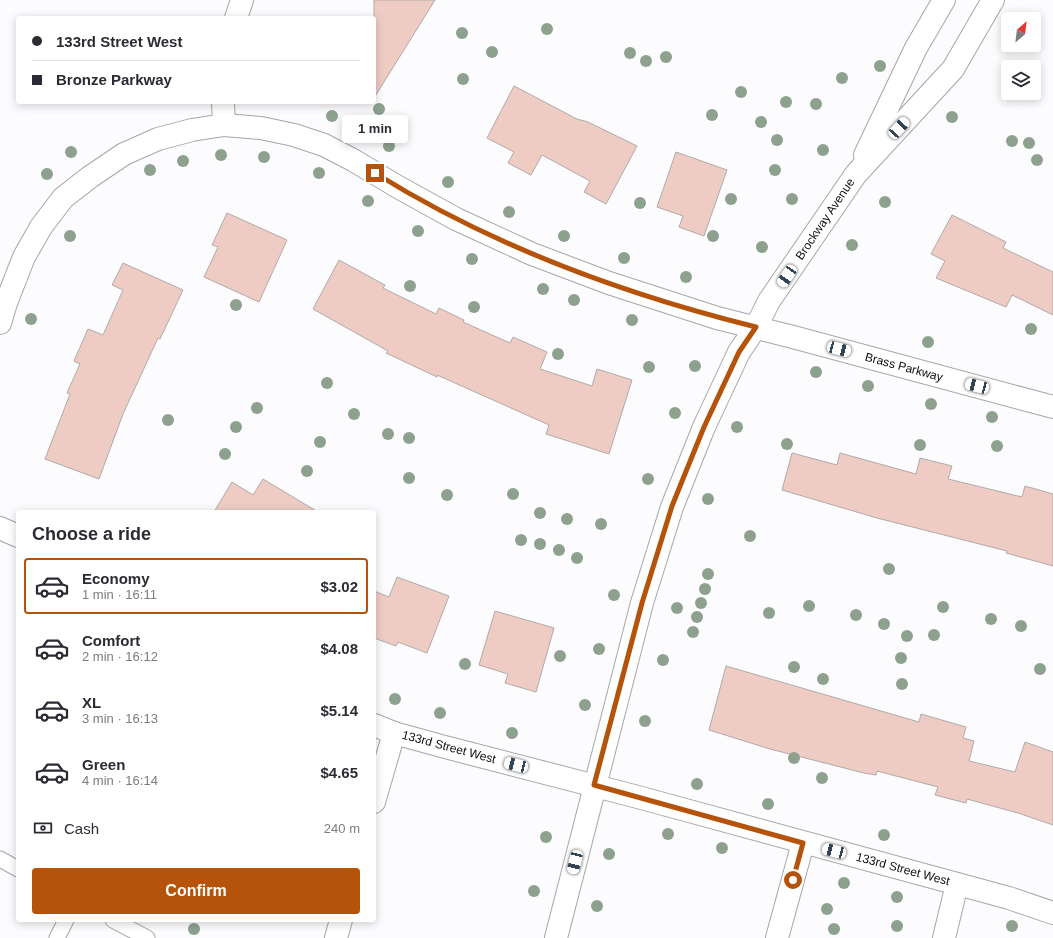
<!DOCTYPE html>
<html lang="en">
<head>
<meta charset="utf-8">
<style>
  :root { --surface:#fff; --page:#f7f7f7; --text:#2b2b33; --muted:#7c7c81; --line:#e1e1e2; --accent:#b45309 }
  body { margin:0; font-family:Helvetica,sans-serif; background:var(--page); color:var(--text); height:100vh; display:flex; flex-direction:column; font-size:15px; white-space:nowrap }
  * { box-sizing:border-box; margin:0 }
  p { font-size:13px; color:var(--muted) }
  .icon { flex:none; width:22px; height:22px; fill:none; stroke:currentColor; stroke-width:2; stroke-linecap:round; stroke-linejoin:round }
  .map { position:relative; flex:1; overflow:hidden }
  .panel { position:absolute; left:16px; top:510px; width:360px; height:412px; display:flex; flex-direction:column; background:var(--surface); border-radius:4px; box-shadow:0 2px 10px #0003 }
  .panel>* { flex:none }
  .guide { position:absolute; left:16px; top:16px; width:360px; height:88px; border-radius:4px; box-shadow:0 2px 10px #0003; display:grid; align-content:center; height:88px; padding:0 16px; background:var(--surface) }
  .needle { width:26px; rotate:28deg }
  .buttons { position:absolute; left:1001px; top:12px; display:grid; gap:8px }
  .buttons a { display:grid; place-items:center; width:40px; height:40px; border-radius:4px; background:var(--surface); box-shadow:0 2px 10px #0003; font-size:20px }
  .end { position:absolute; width:18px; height:18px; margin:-9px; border:5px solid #b45309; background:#fff; box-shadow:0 0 0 2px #fff }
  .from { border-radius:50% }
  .bubble { position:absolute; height:28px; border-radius:4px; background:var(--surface); box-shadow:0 2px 10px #0003; font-size:13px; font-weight:700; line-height:28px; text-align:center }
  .car { position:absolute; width:12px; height:24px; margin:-12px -6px; border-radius:5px; box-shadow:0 0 3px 1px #0007; background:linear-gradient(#fff 24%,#345 0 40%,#fff 0 76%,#345 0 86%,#fff 0) }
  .guide b { display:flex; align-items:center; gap:14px; height:38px; font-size:15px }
  .guide b+b { border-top:1px solid var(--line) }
  .guide i { width:10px; height:10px; background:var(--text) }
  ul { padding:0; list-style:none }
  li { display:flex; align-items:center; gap:12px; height:56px; margin:0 8px 6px; padding:0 8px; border:2px solid transparent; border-radius:4px }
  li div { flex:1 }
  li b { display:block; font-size:15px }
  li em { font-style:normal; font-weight:700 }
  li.active { border-color:var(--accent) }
  li>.icon { width:36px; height:36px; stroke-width:1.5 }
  h2 { padding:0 16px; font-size:18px; line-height:48px }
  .pay { display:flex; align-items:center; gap:10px; height:44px; padding:0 16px; font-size:15px }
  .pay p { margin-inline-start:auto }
  .cta { display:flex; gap:8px; margin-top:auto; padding:8px 16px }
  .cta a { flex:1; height:46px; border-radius:4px; background:var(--accent); color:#fff; font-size:16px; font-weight:700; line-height:46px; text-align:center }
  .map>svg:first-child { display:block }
</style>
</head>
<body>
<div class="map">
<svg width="1053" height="938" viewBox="0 0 1053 938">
  <rect width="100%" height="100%" fill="#fcfbfe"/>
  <g fill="#eeccc3" stroke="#b1aaa9">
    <path d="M 374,0 L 435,0 L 374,98 Z"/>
    <path d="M 514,86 L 577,119 L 588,122 L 637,146 L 606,204 L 584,192 L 590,181 L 542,155 L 531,175 L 508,163 L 514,152 L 487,138 Z"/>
    <path d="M 676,152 L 727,170 L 704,236 L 679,227 L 683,216 L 657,207 Z"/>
    <path d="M 227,213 L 287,240 L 259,302 L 204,277 L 218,247 L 212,245 Z"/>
    <path d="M 952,215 L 1006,242 L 1003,248 L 1053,272 L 1053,315 L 1012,295 L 1006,307 L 936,278 L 945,261 L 931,254 Z"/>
    <path d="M 339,260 L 385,285 L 383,288 L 436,314 L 439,308 L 464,320 L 463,322 L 510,343 L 513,337 L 547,352 L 540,369 L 592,386 L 597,369 L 632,380 L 609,454 L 546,434 L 549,425 L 437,375 L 437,377 L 386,353 L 388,351 L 313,309 Z"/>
    <path d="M 123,263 L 183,290 L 160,339 L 158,338 L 123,414 L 99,479 L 45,459 L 70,394 L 67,393 L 80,364 L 74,361 L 88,329 L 103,335 L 123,290 L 112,285 Z"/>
    <path d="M 792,453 L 837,465 L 840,453 L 916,474 L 920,458 L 952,466 L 948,479 L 1022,497 L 1025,486 L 1053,494 L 1053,566 L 1006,553 L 1007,551 L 877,518 L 782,490 Z"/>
    <path d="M 263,479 L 318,512 L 214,512 L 232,482 L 253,495 Z"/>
    <path d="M 397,577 L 449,596 L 427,653 L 398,642 L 396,646 L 374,638 L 374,591 L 389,597 Z"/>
    <path d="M 495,611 L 554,628 L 536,692 L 505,683 L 508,674 L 479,665 Z"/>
    <path d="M 726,666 L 919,722 L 921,714 L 966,727 L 963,738 L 974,741 L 969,761 L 1015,772 L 1025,742 L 1053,752 L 1053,825 L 1018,813 L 967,799 L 966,803 L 935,795 L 938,787 L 877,771 L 876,775 L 864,773 L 770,749 L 709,730 Z"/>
  </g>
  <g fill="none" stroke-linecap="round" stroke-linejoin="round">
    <g stroke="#a7a5aa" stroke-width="17">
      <g id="lane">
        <path d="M 0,859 L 18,869"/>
        <path d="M 113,920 L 147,938"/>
        <path d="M 57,938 L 66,920"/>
      </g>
    </g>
    <g stroke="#a7a5aa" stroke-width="24">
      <g id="street">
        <path d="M 236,18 L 242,0"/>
        <path d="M 223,102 L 224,125"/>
        <path d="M 865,155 L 916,48 L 944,0"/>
        <path d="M 0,323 L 6,303 L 24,257 L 41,227 L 63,198 L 90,177 L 124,154 L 158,139 L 192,130 L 224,125 L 261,128 L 294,135 L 324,145 L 353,160 L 398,187 L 456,219 L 532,254 L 609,283 L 717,318 L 793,337 L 1053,407"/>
        <path d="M 0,528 L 18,536"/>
        <path d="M 374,725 L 394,733 L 445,747 L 634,796 L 1009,898 L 1053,913"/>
        <path d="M 374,802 L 394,733"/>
        <path d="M 336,938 L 341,920"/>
        <path d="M 556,938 L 642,603 L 672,507 L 704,427 L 739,352 L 756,327 L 769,301 L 856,174 L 953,69 L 993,0"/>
        <path d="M 777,938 L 803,843"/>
        <path d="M 944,938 L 957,884"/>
      </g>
    </g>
    <use href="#lane" stroke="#fff" stroke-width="15"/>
    <use href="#street" stroke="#fff" stroke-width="22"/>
  </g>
  <g fill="#8ea18f">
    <circle cx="547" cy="29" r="6"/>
    <circle cx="462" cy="33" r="6"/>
    <circle cx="492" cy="52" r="6"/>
    <circle cx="630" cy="53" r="6"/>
    <circle cx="666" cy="57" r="6"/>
    <circle cx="646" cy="61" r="6"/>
    <circle cx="880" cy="66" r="6"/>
    <circle cx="842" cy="78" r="6"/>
    <circle cx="463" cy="79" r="6"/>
    <circle cx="741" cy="92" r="6"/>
    <circle cx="786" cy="102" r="6"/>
    <circle cx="816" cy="104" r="6"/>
    <circle cx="379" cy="109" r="6"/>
    <circle cx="712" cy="115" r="6"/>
    <circle cx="332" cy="116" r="6"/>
    <circle cx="952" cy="117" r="6"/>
    <circle cx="761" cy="122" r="6"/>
    <circle cx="777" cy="140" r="6"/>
    <circle cx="1012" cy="141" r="6"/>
    <circle cx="1029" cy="143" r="6"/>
    <circle cx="389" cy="146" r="6"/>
    <circle cx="823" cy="150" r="6"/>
    <circle cx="71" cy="152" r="6"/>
    <circle cx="221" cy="155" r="6"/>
    <circle cx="264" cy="157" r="6"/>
    <circle cx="1037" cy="160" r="6"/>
    <circle cx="183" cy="161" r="6"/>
    <circle cx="150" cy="170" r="6"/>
    <circle cx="775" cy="170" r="6"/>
    <circle cx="319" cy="173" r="6"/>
    <circle cx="47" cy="174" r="6"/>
    <circle cx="448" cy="182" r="6"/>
    <circle cx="731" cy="199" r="6"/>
    <circle cx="792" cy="199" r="6"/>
    <circle cx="368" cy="201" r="6"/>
    <circle cx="885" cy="202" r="6"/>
    <circle cx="640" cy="203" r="6"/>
    <circle cx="509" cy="212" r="6"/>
    <circle cx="418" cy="231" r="6"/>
    <circle cx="70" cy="236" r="6"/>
    <circle cx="564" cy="236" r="6"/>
    <circle cx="713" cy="236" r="6"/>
    <circle cx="852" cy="245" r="6"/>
    <circle cx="762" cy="247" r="6"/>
    <circle cx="624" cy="258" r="6"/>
    <circle cx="472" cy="259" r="6"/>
    <circle cx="686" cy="277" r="6"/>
    <circle cx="410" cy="286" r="6"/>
    <circle cx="543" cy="289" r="6"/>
    <circle cx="574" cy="300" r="6"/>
    <circle cx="236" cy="305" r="6"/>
    <circle cx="474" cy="307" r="6"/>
    <circle cx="31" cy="319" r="6"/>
    <circle cx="632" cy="320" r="6"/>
    <circle cx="1031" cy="329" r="6"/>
    <circle cx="928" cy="342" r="6"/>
    <circle cx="558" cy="354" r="6"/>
    <circle cx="695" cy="366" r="6"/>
    <circle cx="649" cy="367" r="6"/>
    <circle cx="816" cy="372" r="6"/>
    <circle cx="327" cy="383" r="6"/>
    <circle cx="868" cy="386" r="6"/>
    <circle cx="931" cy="404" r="6"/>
    <circle cx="257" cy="408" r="6"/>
    <circle cx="675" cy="413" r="6"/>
    <circle cx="354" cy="414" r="6"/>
    <circle cx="992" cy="417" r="6"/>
    <circle cx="168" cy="420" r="6"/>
    <circle cx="236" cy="427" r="6"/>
    <circle cx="737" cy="427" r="6"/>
    <circle cx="388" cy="434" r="6"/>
    <circle cx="409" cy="438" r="6"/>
    <circle cx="320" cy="442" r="6"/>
    <circle cx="787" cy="444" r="6"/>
    <circle cx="920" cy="445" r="6"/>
    <circle cx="997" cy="446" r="6"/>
    <circle cx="225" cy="454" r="6"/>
    <circle cx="307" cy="471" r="6"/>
    <circle cx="409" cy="478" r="6"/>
    <circle cx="648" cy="479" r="6"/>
    <circle cx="513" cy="494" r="6"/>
    <circle cx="447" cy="495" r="6"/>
    <circle cx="708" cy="499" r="6"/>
    <circle cx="540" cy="513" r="6"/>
    <circle cx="567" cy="519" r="6"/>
    <circle cx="601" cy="524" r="6"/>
    <circle cx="750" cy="536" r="6"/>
    <circle cx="521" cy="540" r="6"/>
    <circle cx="540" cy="544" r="6"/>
    <circle cx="559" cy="550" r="6"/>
    <circle cx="577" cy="558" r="6"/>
    <circle cx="889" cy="569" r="6"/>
    <circle cx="708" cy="574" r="6"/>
    <circle cx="705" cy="589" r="6"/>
    <circle cx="614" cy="595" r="6"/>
    <circle cx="701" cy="603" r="6"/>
    <circle cx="809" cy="606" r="6"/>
    <circle cx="943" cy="607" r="6"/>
    <circle cx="677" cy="608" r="6"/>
    <circle cx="769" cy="613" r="6"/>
    <circle cx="856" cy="615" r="6"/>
    <circle cx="697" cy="617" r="6"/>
    <circle cx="991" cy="619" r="6"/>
    <circle cx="884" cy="624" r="6"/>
    <circle cx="1021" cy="626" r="6"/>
    <circle cx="693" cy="632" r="6"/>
    <circle cx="934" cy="635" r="6"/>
    <circle cx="907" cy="636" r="6"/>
    <circle cx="599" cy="649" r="6"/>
    <circle cx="560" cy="656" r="6"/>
    <circle cx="901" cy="658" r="6"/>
    <circle cx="663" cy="660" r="6"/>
    <circle cx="465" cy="664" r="6"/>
    <circle cx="794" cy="667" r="6"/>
    <circle cx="1040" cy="669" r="6"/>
    <circle cx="823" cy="679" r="6"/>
    <circle cx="902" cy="684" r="6"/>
    <circle cx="395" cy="699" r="6"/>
    <circle cx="585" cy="705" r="6"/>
    <circle cx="440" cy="713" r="6"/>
    <circle cx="645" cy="721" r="6"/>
    <circle cx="512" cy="733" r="6"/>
    <circle cx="794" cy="758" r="6"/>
    <circle cx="822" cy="778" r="6"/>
    <circle cx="697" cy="784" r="6"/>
    <circle cx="768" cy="804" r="6"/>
    <circle cx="668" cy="834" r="6"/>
    <circle cx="884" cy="835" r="6"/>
    <circle cx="546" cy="837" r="6"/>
    <circle cx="722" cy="848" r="6"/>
    <circle cx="609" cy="854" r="6"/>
    <circle cx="844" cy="883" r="6"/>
    <circle cx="534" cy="891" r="6"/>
    <circle cx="897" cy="897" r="6"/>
    <circle cx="597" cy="906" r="6"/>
    <circle cx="827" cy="909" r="6"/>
    <circle cx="897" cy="926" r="6"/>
    <circle cx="1012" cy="926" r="6"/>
    <circle cx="194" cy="929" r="6"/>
    <circle cx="834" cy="929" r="6"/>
  </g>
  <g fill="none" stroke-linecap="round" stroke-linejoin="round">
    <path stroke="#b45309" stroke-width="5" d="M 375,173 C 492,246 623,294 756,327 L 739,352 L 704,427 L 672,506 L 642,603 L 594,785 L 803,843 L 793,880"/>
  </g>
  <g text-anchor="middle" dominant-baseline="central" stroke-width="3.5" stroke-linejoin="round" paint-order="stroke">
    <g font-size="12" fill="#0d0d0f" stroke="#fff">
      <text transform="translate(825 219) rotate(-56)">Brockway Avenue</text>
      <text transform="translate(904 367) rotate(15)">Brass Parkway</text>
      <text transform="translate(449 747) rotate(15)">133rd Street West</text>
      <text transform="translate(903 869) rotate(15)">133rd Street West</text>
    </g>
  </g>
</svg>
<div class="buttons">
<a><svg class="needle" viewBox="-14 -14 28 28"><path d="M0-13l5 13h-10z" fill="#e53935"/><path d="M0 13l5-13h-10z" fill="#7c7c81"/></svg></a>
<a><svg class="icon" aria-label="layers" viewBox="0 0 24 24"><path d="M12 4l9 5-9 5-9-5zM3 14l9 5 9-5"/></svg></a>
</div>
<i class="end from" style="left:793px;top:880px"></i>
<i class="end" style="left:375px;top:173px"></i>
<div class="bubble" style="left:342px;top:115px;width:66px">1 min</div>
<i class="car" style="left:899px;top:128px;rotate:43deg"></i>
<i class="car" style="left:787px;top:276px;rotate:214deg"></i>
<i class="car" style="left:839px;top:349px;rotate:105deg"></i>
<i class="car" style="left:977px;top:386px;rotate:285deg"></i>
<i class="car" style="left:516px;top:765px;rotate:284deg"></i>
<i class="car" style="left:834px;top:851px;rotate:285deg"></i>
<i class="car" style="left:575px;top:862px;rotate:194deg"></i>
<div class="guide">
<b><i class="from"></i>133rd Street West</b>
<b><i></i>Bronze Parkway</b>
</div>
<section class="panel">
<h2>Choose a ride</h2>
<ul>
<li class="active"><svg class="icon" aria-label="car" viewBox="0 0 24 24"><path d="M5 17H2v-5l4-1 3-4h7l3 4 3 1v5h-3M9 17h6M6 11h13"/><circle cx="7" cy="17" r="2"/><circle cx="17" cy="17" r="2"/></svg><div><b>Economy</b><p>1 min · 16:11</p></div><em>$3.02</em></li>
<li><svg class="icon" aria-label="car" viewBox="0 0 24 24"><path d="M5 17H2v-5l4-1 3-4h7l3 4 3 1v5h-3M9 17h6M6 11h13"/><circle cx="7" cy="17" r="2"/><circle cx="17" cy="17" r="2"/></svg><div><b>Comfort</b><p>2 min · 16:12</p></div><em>$4.08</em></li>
<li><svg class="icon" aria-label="car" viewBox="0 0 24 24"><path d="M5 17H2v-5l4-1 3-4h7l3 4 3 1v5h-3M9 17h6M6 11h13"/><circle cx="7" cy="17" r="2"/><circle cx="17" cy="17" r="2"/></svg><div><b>XL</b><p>3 min · 16:13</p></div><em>$5.14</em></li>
<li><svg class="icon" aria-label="car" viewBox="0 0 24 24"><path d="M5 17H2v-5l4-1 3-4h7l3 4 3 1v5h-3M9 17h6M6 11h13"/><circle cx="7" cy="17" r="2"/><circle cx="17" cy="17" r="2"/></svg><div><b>Green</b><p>4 min · 16:14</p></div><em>$4.65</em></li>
</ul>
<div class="pay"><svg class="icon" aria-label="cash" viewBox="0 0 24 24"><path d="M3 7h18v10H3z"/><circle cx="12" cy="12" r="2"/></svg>Cash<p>240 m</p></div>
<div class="cta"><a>Confirm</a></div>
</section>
</div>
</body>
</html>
